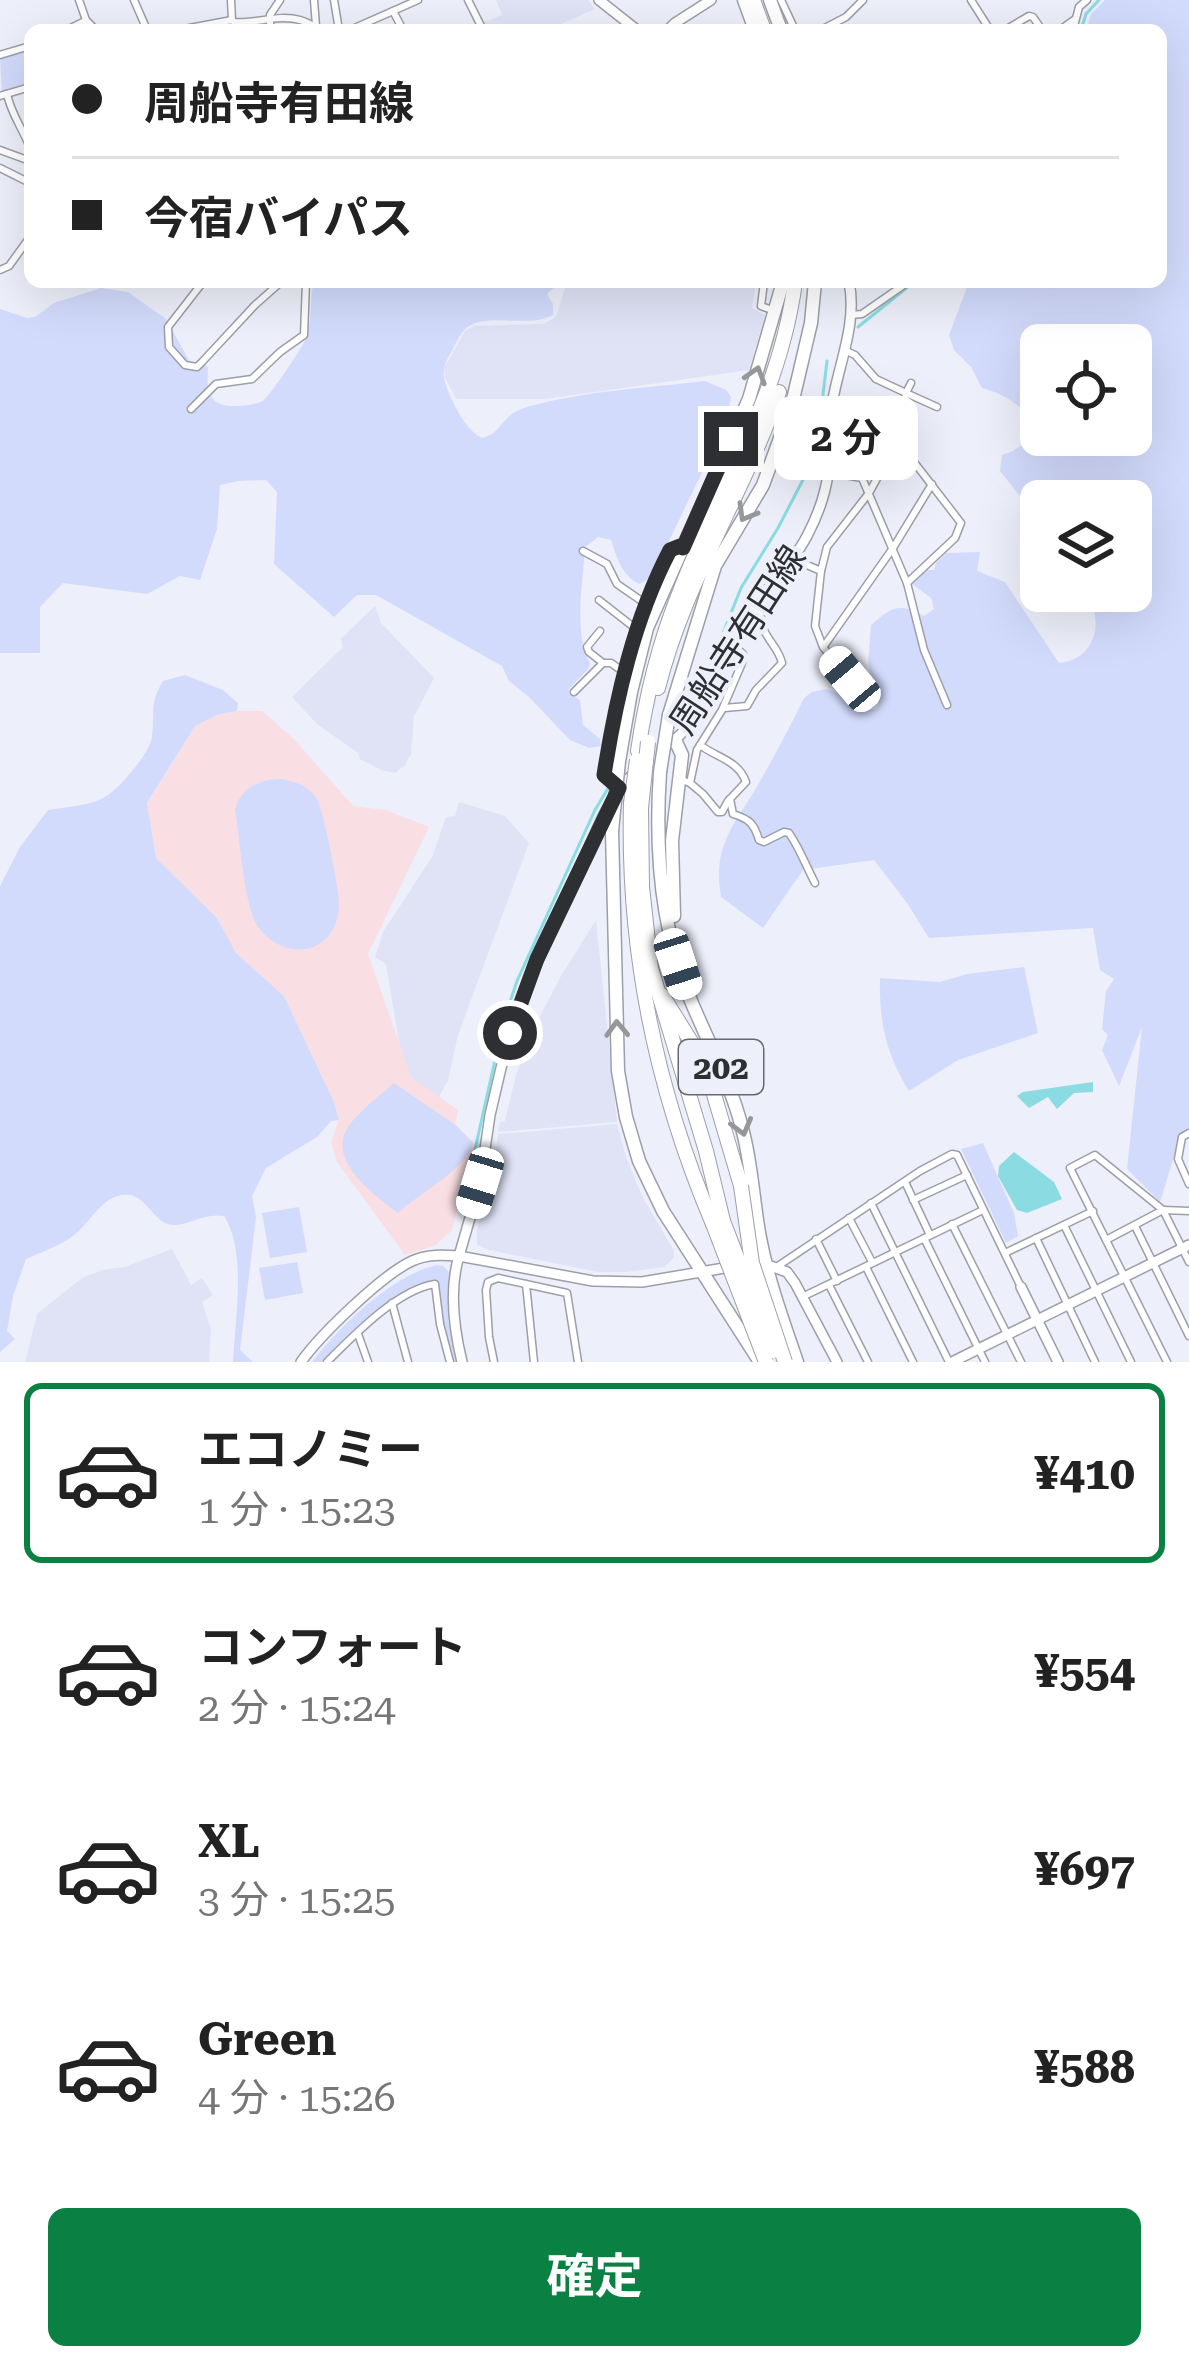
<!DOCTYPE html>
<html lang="ja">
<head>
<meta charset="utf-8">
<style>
  :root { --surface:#fff; --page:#f6f6f6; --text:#222; --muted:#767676; --line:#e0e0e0; --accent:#0b8043 }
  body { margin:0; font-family:"Roboto Serif","Noto Sans JP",serif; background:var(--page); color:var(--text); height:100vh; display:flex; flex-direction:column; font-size:45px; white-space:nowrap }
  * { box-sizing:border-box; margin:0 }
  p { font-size:39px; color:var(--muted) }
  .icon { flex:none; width:66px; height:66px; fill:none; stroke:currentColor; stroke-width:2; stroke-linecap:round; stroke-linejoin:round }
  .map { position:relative; height:1362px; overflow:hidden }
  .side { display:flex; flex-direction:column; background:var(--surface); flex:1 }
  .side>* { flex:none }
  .guide { position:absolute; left:24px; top:24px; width:1143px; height:264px; border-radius:18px; box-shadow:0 12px 48px #0002; display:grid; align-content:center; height:264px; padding:0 48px; background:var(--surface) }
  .buttons { position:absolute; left:1020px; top:324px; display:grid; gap:24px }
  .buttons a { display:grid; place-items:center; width:132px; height:132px; border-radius:18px; background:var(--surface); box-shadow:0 12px 48px #0002; font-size:60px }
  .end { position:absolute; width:54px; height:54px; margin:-27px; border:15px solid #2e2f32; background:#fff; box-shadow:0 0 0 6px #fff }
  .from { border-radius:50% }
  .bubble { position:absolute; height:84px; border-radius:18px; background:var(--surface); box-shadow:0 12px 48px #0002; font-size:39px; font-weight:700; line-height:84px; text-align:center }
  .car { position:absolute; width:36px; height:72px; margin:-36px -18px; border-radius:15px; box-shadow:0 0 9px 3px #0007; background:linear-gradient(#fff 24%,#345 0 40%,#fff 0 76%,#345 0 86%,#fff 0) }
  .guide b { display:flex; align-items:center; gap:42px; height:114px; font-size:45px }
  .guide b+b { border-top:3px solid var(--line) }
  .guide i { width:30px; height:30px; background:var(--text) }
  ul { padding:21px 0 0; list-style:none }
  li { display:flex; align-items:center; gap:36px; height:180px; margin:0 24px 18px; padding:0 24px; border:6px solid transparent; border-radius:18px }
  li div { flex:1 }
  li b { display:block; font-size:45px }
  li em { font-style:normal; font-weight:700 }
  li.active { border-color:var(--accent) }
  li>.icon { width:108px; height:108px; stroke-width:1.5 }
  .action { display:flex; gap:24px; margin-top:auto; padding:24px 48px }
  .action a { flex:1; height:138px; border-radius:18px; background:var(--accent); color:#fff; font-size:48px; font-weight:700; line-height:138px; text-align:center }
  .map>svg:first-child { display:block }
</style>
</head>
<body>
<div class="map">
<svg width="1189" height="1362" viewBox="0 0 1189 1362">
  <rect width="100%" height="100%" fill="#edeffa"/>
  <g fill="#dfe3f5">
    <path d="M 496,0 L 588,0 L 595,9 L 547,30 L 486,30 L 482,23 L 502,15 Z"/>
    <path d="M 567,282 L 756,282 L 752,308 L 765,315 L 749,370 L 546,399 L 456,399 L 445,378 L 444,368 L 465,331 L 474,326 L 543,324 L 556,317 Z"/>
    <path d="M 375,606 L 381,623 L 434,678 L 414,716 L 411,754 L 405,765 L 395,773 L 381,770 L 360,759 L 358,753 L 317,724 L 292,697 L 343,647 L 341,639 Z"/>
    <path d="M 459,802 L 505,816 L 529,843 L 458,1035 L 448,1080 L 439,1097 L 412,1078 L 402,1061 L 386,964 L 375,957 L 383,932 L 432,857 L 446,817 L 455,816 Z"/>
    <path d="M 596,920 L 617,1122 L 498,1132 L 500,1123 L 505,1121 L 516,1075 L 536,1024 L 561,976 Z"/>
    <path d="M 617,1124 L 626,1157 L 642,1196 L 674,1251 L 674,1257 L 665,1267 L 626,1272 L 599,1272 L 489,1250 L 477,1245 L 477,1230 L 494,1168 L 498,1134 Z"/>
    <path d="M 172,1249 L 191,1285 L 202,1278 L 213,1295 L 202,1302 L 211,1330 L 209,1362 L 25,1362 L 37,1314 L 82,1278 L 102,1270 L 125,1267 Z"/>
  </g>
  <path fill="#f9dee3" d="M 237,711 L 262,711 L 294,739 L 353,806 L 386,810 L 429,827 L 368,954 L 411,1077 L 458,1110 L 455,1124 L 474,1143 L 452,1230 L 436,1245 L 405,1255 L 337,1162 L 331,1142 L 339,1120 L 333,1100 L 284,996 L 236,953 L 217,918 L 156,858 L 147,804 L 195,726 L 217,715 Z"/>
  <g fill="#d3dbfc" fill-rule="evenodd">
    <path d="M 1105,0 L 1189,0 L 1189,1128 L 1180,1137 L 1160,1202 L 1127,1169 L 1142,1027 L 1119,1086 L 1102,1050 L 1108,1035 L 1102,1029 L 1106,991 L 1114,979 L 1100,970 L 1093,928 L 929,938 L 907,903 L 874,860 L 803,870 L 763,928 L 721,897 C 712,844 735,825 759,783 C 775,755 790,727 804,698 L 812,692 L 827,689 L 845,697 L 861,711 L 876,709 L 879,704 L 868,664 L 871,625 C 892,607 898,602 924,616 L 934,609 L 931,598 L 912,584 L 926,570 L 934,570 L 936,563 L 946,553 L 980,552 L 977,571 L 1005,582 L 1059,663 C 1097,660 1105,618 1085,591 L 1131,591 L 1131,501 L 1041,501 L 1041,529 L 1026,504 L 1000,471 L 1002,455 L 1013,451 L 1040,432 C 1026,408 1008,395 982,388 L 971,367 L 954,350 L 949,335 L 969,282 L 1161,282 L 1161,30 L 1086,30 L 1091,14 ZM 1041,345 L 1131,345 L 1131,435 L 1041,435 Z"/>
    <path d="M 30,48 L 30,84 L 2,93 L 0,57 Z"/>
    <path d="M 314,282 L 560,282 L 547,294 L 553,304 L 553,315 C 528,328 491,313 469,326 C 461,331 457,341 453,349 C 442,367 441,374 449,393 C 456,409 466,430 482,438 C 503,433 500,415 527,407 C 584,391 646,388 705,381 L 726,390 L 731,397 L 726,423 L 651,578 L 639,584 C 621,574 617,558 611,540 L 598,537 L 585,547 C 583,585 573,629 590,664 L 588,669 L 569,689 L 570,694 L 580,700 L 583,725 L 600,739 L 601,746 L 589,748 L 570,740 L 529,697 L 509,681 L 502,666 L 376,595 L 357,595 L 334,617 L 274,564 L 277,492 L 266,480 L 239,481 L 220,485 L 217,529 L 200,580 L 180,576 L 147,594 L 63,583 L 40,607 L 40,653 L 0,653 L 0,309 L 27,318 L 35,317 L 54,303 L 101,288 L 128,292 L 166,319 L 190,362 L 204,363 L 208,368 C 206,391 209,407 235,406 C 244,406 255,405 263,401 C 269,397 303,347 306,338 C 313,321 309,299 314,282 Z"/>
    <path d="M 185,675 L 223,690 L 238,703 L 237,711 L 217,715 L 195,726 L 147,803 L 156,858 L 217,918 L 236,953 L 284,996 L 333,1100 L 339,1120 L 331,1121 L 317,1137 L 266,1168 L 252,1196 L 256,1217 L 240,1350 L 253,1362 L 233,1362 C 235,1321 247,1251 224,1216 C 202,1212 185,1229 168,1224 C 153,1219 146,1198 130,1195 C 102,1191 90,1226 70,1238 C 57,1247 41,1252 26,1259 L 13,1296 L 7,1331 L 15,1339 L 0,1352 L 0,886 L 20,847 L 48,810 C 65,807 90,806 105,797 C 119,789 150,753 152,737 C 155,712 149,704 163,681 Z"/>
    <path d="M 283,779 C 295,782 308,786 316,797 C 323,807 340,892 339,906 C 339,912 337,920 335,925 C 317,967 261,950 251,911 C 242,879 240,842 235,809 C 242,786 261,779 283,779 Z"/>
    <path d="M 1024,967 L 1038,1033 L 958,1060 L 909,1091 C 886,1054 879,1022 880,978 L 940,982 L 967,974 Z"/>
    <path d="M 394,1083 L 454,1124 L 473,1143 C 466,1170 419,1193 398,1213 C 378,1198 337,1169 343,1139 C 346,1120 380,1096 394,1083 Z"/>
    <path d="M 983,1143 L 1014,1213 L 1018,1236 L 1006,1243 L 961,1149 Z"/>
    <path d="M 299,1207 L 307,1252 L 270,1258 L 262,1213 Z"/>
    <path d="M 297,1262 L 303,1293 L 265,1300 L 259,1268 Z"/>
    <path d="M 437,1265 L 443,1266 L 449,1272 L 448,1319 L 456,1362 L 453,1362 L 443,1321 L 437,1281 C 402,1283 346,1335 322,1362 L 312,1362 C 339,1327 393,1274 437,1265 Z"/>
  </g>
  <g fill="#8bdbe2">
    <path d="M 1093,1082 L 1093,1092 L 1074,1093 L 1057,1109 L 1048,1097 L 1029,1108 L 1017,1096 L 1023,1092 Z"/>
    <path d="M 1014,1152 L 1054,1182 L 1062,1199 L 1027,1213 L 1017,1210 L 998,1176 L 999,1166 Z"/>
  </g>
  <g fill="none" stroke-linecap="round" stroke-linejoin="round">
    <g stroke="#8bdbe2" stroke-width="3">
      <path d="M 1081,30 L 1086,14 L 1099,0"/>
      <path d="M 858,327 L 914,282"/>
      <path d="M 671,729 L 696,701 L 741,588 L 778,528 L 806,474 L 817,445 L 827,361"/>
      <path d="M 469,1176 L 504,1020 L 517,981 L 595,810 L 610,785"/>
    </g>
    <g stroke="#9c9fa8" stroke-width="9">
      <g id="minor">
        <path d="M 79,0 L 86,20 L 96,30"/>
        <path d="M 134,0 L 147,30"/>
        <path d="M 231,0 L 232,20"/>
        <path d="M 314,0 L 316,26"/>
        <path d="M 334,0 L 339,30"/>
        <path d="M 468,0 L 483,30"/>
        <path d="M 781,0 L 795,30"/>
        <path d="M 971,0 L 990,30"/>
        <path d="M 393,11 L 403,30"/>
        <path d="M 67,30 L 85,21"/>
        <path d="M 179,30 L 232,20 L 234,22 C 256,24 278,14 300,20 C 308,22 314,27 321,30"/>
        <path d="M 270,30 L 270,15 L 280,0"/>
        <path d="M 350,30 L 418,0"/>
        <path d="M 821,30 L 846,17 L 863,0"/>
        <path d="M 1005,30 L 1029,16 L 1033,17 L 1042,30"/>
        <path d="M 1060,30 L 1074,20"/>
        <path d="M 1073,30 L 1079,7 L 1087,0"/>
        <path d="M 0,55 L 30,46"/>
        <path d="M 7,94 C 11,114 23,129 30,148"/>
        <path d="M 0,96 L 30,87"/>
        <path d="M 0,150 L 30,161"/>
        <path d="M 0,168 L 30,183"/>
        <path d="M 0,270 L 9,266 L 30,237"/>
        <path d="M 203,282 L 168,327 L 169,347 L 185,365 L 197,367 L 202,362 L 255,305 L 281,282"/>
        <path d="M 764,282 L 761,306 L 772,310"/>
        <path d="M 851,315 L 862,314 L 908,282"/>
        <path d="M 844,350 L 855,355 L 876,379 L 906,393 L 904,404 L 909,420 L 869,493 L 827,547 L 821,571 L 815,626 L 823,647 L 850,679"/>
        <path d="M 911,383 L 906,393 L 937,407"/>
        <path d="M 191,409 L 216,384 L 252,379 L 280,352 L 304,335 L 306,282"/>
        <path d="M 897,440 L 961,523 L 955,538 L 907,583"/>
        <path d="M 828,472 L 862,478 L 907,583 L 924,650 L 947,705"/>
        <path d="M 583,551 L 607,564 L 617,584 L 646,604"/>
        <path d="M 793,559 L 821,571"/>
        <path d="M 599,600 L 636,629"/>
        <path d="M 600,631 L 587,647 L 589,652 L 603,663"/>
        <path d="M 824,646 L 893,548 L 932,484"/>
        <path d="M 574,692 L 603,663 L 611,663 L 625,673"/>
        <path d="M 724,708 L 747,706 L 756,690 L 782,663 C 779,649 769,642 764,630 C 760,618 763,614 753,605"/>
        <path d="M 679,779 L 690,783 L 697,750 L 722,710 L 742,663 L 743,654 L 730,642"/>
        <path d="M 690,783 L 703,794 L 718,812 L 722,812 L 728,801 L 746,782 C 738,760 717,758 700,745"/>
        <path d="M 616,785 L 604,775 C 617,697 634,620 670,550 L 680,546"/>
        <path d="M 730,799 L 733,814 C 749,819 754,823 759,840 L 764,842 L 784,832 L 789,833 C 800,849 806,866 815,883"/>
        <path d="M 1189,1133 L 1182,1137 L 1178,1159 L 1189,1184"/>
        <path d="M 905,1182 L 930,1235"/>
        <path d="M 913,1200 L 967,1175"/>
        <path d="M 871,1203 L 949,1362"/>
        <path d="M 849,1218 L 872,1262"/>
        <path d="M 952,1224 L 1021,1362"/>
        <path d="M 1064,1225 L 1131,1362"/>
        <path d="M 1135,1226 L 1189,1336"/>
        <path d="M 924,1238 L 985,1362"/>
        <path d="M 1036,1238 L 1095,1362"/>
        <path d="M 816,1239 L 837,1281"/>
        <path d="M 1106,1240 L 1163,1210 L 1189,1211"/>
        <path d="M 1005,1253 L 1093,1211"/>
        <path d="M 866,1267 L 913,1362"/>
        <path d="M 775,1268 L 920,1171 L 952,1154 L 957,1155 L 1021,1287"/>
        <path d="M 526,1284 L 534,1362"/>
        <path d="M 829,1285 L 868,1362"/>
        <path d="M 802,1297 L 983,1210"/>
        <path d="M 392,1303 L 408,1362"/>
        <path d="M 358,1334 L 368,1362"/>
        <path d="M 327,1362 C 354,1335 397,1290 435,1284 L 440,1324 L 450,1362"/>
        <path d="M 494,1362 L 489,1337 L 486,1290 L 488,1282 L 498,1278 L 567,1293 L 578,1362"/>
        <path d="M 1167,1362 L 1070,1168 L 1095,1155 L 1163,1210 L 1189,1262"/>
      </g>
    </g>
    <g stroke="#9c9fa8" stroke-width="12">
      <g id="tertiary">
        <path d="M 668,30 L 675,23 L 711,0"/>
        <path d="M 765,1264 L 787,1272 L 795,1283 L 837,1362"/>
        <path d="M 1021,1287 L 1058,1362"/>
        <path d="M 462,1362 C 454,1329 449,1289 459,1256 L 593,1281 L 642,1282 L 730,1267"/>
        <path d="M 952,1362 L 1189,1245"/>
      </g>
    </g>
    <g stroke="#9c9fa8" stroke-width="12">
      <g id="secondary">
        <path d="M 599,0 L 637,30"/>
        <path d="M 671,743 C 710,711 712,673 735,632 C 755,597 788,572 807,536 C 817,517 825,496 828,474 C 831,453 828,431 831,410 C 837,368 858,324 849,282"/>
        <path d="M 301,1362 C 320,1335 382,1275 412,1261 C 427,1254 443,1255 459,1256 L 480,1183 L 490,1115 L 501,1068 L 523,994 L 603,816 L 619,788 L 635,772"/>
      </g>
    </g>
    <g stroke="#9c9fa8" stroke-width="15">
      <g id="trunk">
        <path d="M 744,0 L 755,30"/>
        <path d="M 770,0 L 781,30"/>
        <path d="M 669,715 L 715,566 L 763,485 L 791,408 L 811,323 L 815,282"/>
        <path d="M 619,761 L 631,692 L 647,628 L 749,399 L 783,282"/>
        <path d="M 660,772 C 655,845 660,922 687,991 C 705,1037 730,1080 742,1128 C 752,1164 753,1201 760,1238 C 768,1280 783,1321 797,1362"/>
        <path d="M 612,831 L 618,1071 L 626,1117 L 639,1161 L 663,1211 L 760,1362"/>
        <path d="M 674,916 L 672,841 L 682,755 L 675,740"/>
      </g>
    </g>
    <g stroke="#9c9fa8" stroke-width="16">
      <g id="motorway">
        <path d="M 753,0 L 764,30"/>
        <path d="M 658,688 C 684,583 744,493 779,392"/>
        <path d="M 638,751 C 646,696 659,643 680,591 C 721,486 780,396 795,282"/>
        <path d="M 631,803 C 627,949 656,1090 713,1224"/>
        <path d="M 641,808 L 642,887 L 651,968 L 706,1151 L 723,1221"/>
        <path d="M 662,995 L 705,1064 L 741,1186"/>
      </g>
    </g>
    <use href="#minor" stroke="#fff" stroke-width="6"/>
    <use href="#tertiary" stroke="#fff" stroke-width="9"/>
    <use href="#secondary" stroke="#fff" stroke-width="9"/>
    <use href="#trunk" stroke="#fff" stroke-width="12"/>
    <use href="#motorway" stroke="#fff" stroke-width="14"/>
    <g stroke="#9c9fa8" stroke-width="15" stroke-linecap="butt">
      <g id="trunk-bridge">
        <path d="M 660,772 L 669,715"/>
        <path d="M 612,831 L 619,761"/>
      </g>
    </g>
    <g stroke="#9c9fa8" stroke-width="16" stroke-linecap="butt">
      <g id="motorway-bridge">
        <path d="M 631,803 L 637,760"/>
        <path d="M 641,808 L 648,742"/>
        <path d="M 741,1186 L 752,1263 L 785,1362"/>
        <path d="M 723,1221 L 773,1351"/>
        <path d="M 713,1224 L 766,1362"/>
      </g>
    </g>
    <use href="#trunk-bridge" stroke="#fff" stroke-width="12"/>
    <use href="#motorway-bridge" stroke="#fff" stroke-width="14"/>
  </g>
  <defs><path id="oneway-chevron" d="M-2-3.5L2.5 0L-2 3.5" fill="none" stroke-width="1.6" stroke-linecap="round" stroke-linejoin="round" transform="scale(3)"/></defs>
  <g stroke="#969798">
    <use href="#oneway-chevron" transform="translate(756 375) rotate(-73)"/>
    <use href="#oneway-chevron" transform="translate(746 513) rotate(120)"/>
    <use href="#oneway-chevron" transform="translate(617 1029) rotate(-92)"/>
    <use href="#oneway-chevron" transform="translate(742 1127) rotate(75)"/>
  </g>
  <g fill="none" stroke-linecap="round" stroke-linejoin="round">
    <path stroke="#2e2f32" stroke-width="15" d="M 510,1033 L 537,959 L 619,788 L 604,775 C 616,698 634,619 670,550 L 680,546 L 683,548 L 731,439"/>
  </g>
  <g text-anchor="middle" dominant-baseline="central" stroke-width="9" stroke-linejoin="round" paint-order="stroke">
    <rect fill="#edeffa" stroke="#67696e" stroke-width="3" x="679" y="1040" width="84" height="54" rx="9"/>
    <g font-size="33" font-weight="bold" fill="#2e2f32">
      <text x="721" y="1067">202</text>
    </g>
    <g font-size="36" fill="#2e2f32" stroke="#edeffa">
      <text transform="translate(738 640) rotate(-57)">周船寺有田線</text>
    </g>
  </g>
</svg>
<div class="buttons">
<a><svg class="icon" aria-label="locate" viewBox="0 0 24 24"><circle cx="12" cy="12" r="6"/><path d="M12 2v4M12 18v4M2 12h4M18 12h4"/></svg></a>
<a><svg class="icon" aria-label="layers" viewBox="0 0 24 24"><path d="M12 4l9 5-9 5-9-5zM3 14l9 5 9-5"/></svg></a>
</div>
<i class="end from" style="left:510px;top:1033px"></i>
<i class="end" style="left:731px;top:439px"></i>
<div class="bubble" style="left:774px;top:396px;width:144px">2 分</div>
<i class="car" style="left:850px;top:679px;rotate:320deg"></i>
<i class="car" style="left:678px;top:964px;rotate:162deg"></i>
<i class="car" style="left:480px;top:1183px;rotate:197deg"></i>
<div class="guide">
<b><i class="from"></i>周船寺有田線</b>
<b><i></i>今宿バイパス</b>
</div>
</div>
<section class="side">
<ul>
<li class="active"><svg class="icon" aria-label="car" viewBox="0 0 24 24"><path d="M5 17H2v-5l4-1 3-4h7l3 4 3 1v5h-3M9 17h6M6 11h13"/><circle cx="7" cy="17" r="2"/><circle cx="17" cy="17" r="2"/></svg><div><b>エコノミー</b><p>1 分 · 15:23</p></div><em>¥410</em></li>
<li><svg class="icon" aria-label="car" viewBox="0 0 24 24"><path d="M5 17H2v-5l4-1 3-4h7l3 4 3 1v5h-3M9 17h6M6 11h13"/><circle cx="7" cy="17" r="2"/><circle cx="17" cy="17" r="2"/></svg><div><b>コンフォート</b><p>2 分 · 15:24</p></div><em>¥554</em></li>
<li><svg class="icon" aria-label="car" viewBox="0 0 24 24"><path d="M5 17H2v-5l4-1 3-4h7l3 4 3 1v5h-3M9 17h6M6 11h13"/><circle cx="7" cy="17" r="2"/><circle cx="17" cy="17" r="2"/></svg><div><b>XL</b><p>3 分 · 15:25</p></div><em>¥697</em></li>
<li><svg class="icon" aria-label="car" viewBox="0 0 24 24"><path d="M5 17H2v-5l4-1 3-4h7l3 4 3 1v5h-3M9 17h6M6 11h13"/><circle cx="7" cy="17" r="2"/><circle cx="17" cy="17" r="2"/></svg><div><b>Green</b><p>4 分 · 15:26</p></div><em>¥588</em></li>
</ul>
<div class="action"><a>確定</a></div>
</section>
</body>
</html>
